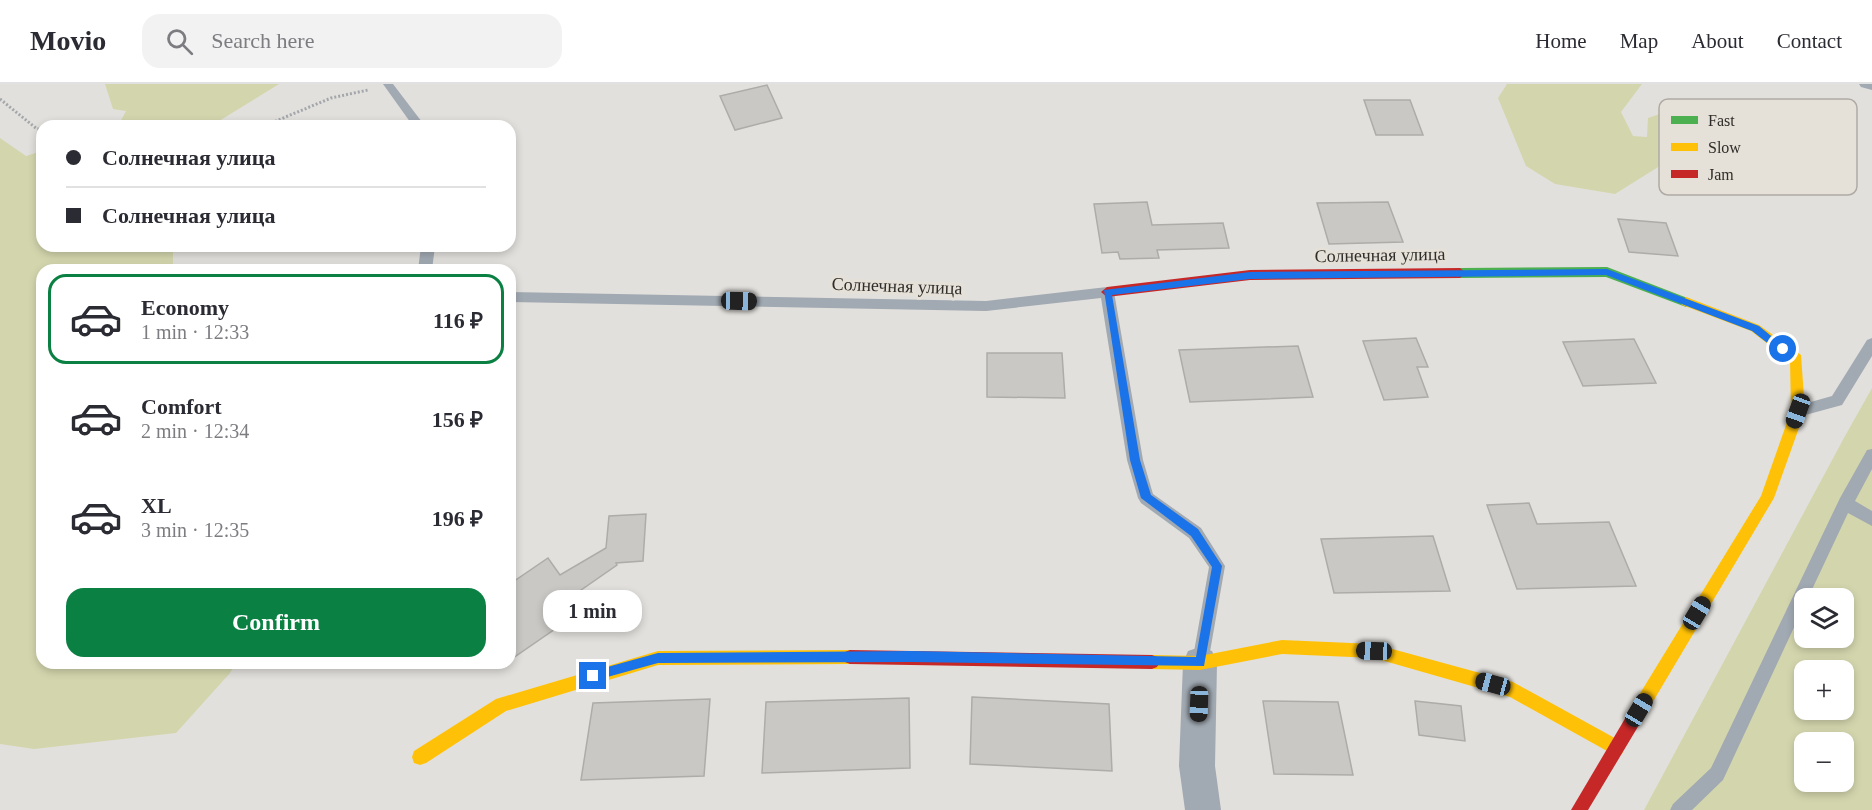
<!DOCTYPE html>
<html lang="en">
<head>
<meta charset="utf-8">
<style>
  :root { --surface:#fff; --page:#f2f2f3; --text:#2b2b33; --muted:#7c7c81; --line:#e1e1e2; --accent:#0b8043 }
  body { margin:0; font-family:Georgia,serif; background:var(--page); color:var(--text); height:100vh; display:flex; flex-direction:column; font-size:22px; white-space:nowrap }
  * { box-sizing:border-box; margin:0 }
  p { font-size:20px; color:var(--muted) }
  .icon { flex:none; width:33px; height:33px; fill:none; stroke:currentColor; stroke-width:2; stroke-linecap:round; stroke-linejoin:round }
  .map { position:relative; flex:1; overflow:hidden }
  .side { position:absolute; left:36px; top:180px; width:480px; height:405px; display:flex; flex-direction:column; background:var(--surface); border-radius:18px; box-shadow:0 3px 9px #0003 }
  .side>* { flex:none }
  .guide { position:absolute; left:36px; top:36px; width:480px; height:132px; border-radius:18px; box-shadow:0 3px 9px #0003; display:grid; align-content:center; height:132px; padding:0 30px; background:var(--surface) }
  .controls { position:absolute; left:1794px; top:504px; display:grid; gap:12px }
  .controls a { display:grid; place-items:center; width:60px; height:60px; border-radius:12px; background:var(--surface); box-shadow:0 3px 9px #0003; font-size:30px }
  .end { position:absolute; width:27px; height:27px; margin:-14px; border:8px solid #1a73e8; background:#fff; box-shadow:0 0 0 3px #fff }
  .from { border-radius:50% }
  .bubble { position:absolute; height:42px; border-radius:18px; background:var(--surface); box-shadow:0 3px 9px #0003; font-size:20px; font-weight:700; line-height:42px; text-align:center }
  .car { position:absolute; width:18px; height:36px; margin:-18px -9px; border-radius:8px; box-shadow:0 0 4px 2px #0007; background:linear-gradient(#222 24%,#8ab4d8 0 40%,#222 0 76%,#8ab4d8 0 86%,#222 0) }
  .guide b { display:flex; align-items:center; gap:21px; height:57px; font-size:22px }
  .guide b+b { border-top:2px solid var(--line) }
  .guide i { width:15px; height:15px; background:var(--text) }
  ul { padding:10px 0 0; list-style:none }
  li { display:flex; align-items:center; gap:18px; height:90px; margin:0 12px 9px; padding:0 18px; border:3px solid transparent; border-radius:18px }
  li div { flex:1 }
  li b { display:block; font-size:22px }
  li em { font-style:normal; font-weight:700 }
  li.selected { border-color:var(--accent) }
  li>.icon { width:54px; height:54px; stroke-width:1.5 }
  .primary-button { display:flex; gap:12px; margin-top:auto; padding:12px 30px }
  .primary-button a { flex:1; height:69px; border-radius:18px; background:var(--accent); color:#fff; font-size:24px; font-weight:700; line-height:69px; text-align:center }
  header { display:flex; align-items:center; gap:36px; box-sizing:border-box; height:84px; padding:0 30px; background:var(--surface); border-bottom:2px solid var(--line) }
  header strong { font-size:28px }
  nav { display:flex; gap:33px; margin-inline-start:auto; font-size:21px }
  .search { width:420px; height:54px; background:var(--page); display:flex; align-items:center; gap:15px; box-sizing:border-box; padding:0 21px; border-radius:18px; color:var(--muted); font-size:22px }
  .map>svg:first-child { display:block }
</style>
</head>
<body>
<header>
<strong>Movio</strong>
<div class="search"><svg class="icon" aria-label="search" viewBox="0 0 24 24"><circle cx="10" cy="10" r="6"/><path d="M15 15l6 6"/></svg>Search here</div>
<nav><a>Home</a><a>Map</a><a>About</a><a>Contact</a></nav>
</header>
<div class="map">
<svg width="1872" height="726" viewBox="0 0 1872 726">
  <rect width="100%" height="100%" fill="#e2e0dc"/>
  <g fill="#d3d6ad" fill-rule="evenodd">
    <path d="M 105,0 L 279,0 L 211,42 L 118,42 L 126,27 L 113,25 Z"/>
    <path d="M 1507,0 L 1642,0 L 1621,28 L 1633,52 L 1647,53 L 1648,34 C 1664,29 1681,20 1697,17 C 1735,10 1772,38 1781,74 L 1743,70 L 1713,74 L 1678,54 L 1665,60 L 1663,80 L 1615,110 L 1555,100 L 1526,82 L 1498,14 Z"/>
    <path d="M 0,54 L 26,72 L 42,67 L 42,162 L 173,162 L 173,186 L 42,186 L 42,579 L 236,579 L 230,589 L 176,649 L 34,665 L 0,660 Z"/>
    <path d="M 1872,304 L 1872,726 L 1644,726 L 1845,352 ZM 1804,514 L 1844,514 L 1844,554 L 1804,554 ZM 1804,586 L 1844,586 L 1844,626 L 1804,626 ZM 1804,658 L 1844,658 L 1844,698 L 1804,698 Z"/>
  </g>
  <g fill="#c9c8c4" stroke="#adaca8" stroke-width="1.5">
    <path d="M 767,1 L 782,34 L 735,46 L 720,12 Z"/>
    <path d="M 1364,16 L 1410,16 L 1423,51 L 1376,51 Z"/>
    <path d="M 1147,118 L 1152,141 L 1223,139 L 1229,164 L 1157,166 L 1159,174 L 1120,175 L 1118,168 L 1102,169 L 1094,120 Z"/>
    <path d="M 1388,118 L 1403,158 L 1329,160 L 1317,119 Z"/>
    <path d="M 1618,135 L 1666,139 L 1678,172 L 1629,168 Z"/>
    <path d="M 1416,254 L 1428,283 L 1417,283 L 1428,313 L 1384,316 L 1363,257 Z"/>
    <path d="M 1634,255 L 1656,299 L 1583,302 L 1563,258 Z"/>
    <path d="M 1298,262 L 1313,313 L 1190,318 L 1179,266 Z"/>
    <path d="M 987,269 L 1062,269 L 1065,314 L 987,313 Z"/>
    <path d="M 1529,419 L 1537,440 L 1609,438 L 1636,502 L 1517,505 L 1487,421 Z"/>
    <path d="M 646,430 L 643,477 L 616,479 L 617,481 L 574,511 L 584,525 L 510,576 L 510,500 L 548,474 L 560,491 L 606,464 L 609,432 Z"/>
    <path d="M 1433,452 L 1450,507 L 1334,509 L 1321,455 Z"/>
    <path d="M 972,613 L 1109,620 L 1112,687 L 970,680 Z"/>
    <path d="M 909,614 L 910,684 L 762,689 L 766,618 Z"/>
    <path d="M 710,615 L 704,692 L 581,696 L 593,619 Z"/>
    <path d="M 1263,617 L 1338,618 L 1353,691 L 1274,690 Z"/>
    <path d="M 1415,617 L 1461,622 L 1465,657 L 1419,651 Z"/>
  </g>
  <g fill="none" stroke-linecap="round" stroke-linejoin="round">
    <g stroke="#a3a7ab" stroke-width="3" stroke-dasharray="2 2" stroke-linecap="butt">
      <path d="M 0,15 L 37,45 L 42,45"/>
      <path d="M 264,42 L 331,14 L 368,6"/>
    </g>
    <g fill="#a1a9b2" fill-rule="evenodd">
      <path d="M 383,0 L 393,0 L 425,42 L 413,42 Z"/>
      <path d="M 1859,0 L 1872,0 L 1872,6 L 1861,3 Z"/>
      <path d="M 421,162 L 435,162 L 432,186 L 418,186 Z"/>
      <path d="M 1107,203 L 1114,208 L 1143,376 L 1153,410 L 1201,444 L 1225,482 L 1208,579 L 1206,585 L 1200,587 L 1194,585 L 1192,579 L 1209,483 L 1189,454 L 1141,419 L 1138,414 L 1127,376 L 1101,214 L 986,227 L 510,218 L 510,208 L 986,217 Z"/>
      <path d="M 1872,254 L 1872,272 L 1842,321 L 1798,333 L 1793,331 L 1791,327 L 1793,323 L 1832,312 L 1867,256 Z"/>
      <path d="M 1872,365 L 1872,385 L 1855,417 L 1872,427 L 1872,442 L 1848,429 L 1808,514 L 1804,514 L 1804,522 L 1723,696 L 1692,726 L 1670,726 L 1673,720 L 1711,684 L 1840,414 L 1867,366 Z"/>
    </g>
    <path fill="#a1a9b2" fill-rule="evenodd" d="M 1200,563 L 1212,567 L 1217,579 L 1215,682 L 1221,726 L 1185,726 L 1179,682 L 1183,579 L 1188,567 Z"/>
    <path fill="#4caf50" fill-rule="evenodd" d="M 1607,183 L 1690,215 L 1692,218 L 1686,223 L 1606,193 L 1460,194 L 1454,189 L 1460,184 Z"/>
    <g fill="#ffc107" fill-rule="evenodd">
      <path d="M 1686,213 L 1759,241 L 1801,271 L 1805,327 L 1774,414 L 1648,626 L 1642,629 L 1636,626 L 1634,621 L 1636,616 L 1761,412 L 1791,327 L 1790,277 L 1751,247 L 1682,221 L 1680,218 Z"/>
      <path d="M 1282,556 L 1374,560 L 1513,598 L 1622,658 L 1624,664 L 1622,670 L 1616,672 L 1510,613 L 1374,574 L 1282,570 L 1200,586 L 1152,585 L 1147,583 L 1144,578 L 1147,573 L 1152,571 L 1200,572 Z"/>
      <path d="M 850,566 L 855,568 L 858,573 L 855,578 L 850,580 L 658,581 L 506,627 L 426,679 L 420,681 L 414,679 L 412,673 L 414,667 L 496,615 L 658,567 Z"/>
    </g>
    <g fill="#c62828" fill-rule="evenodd">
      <path d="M 1460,184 L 1466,189 L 1460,194 L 1250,196 L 1107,213 L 1101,208 L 1107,203 L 1250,186 Z"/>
      <path d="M 850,566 L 1152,571 L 1157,573 L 1160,578 L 1157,583 L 1152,585 L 850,580 L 845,578 L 842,573 L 845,568 Z"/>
      <path d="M 1642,613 L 1648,616 L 1650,621 L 1648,626 L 1588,726 L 1571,726 L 1636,616 Z"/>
    </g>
  </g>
  <path fill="#1a73e8" d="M 1607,185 L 1759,242 L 1787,265 L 1783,269 L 1779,268 L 1752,247 L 1606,191 L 1250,195 L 1112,211 L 1140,376 L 1151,411 L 1198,445 L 1222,482 L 1204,582 L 911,578 L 658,579 L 593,597 L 588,592 L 593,587 L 658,569 L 911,567 L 1196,573 L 1212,483 L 1191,452 L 1141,414 L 1130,376 L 1104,206 L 1250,188 Z"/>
  <g text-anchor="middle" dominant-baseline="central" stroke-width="6" stroke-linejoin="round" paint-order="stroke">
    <g font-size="18" fill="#2f2d29" stroke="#e6e1d8">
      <text transform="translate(1380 171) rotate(-1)">Солнечная улица</text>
      <text transform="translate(897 202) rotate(2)">Солнечная улица</text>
    </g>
  </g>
  <rect x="1659" y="15" width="198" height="96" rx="9" fill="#e6e1d8" stroke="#afaba4" stroke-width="1.5"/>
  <rect x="1671" y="32" width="27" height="8" fill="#4caf50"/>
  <rect x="1671" y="59" width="27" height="8" fill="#ffc107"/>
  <rect x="1671" y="86" width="27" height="8" fill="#c62828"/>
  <g font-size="16" fill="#2f2d29">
    <text x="1708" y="42">Fast</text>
    <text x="1708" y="69">Slow</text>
    <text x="1708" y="96">Jam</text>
  </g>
</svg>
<div class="controls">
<a><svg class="icon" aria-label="layers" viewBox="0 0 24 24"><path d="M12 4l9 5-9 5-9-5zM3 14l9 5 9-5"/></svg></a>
<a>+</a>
<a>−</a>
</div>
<i class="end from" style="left:1783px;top:265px"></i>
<i class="end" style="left:593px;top:592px"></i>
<div class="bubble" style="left:543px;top:506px;width:99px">1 min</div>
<i class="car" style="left:739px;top:217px;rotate:91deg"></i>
<i class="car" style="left:1798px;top:327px;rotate:200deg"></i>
<i class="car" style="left:1697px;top:529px;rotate:31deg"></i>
<i class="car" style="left:1374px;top:567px;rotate:272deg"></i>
<i class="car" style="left:1493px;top:600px;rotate:285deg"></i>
<i class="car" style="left:1199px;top:620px;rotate:182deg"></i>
<i class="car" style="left:1639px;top:626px;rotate:31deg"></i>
<div class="guide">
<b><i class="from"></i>Солнечная улица</b>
<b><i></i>Солнечная улица</b>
</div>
<section class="side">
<ul>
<li class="selected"><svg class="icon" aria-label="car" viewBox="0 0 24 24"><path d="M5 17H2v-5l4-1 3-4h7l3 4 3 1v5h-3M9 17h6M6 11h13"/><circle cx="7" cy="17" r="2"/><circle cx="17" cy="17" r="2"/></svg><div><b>Economy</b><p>1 min · 12:33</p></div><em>116 ₽</em></li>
<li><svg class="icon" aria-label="car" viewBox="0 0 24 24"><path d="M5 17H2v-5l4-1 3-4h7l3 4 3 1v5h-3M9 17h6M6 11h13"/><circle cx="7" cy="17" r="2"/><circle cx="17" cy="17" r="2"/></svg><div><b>Comfort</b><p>2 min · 12:34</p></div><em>156 ₽</em></li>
<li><svg class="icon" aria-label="car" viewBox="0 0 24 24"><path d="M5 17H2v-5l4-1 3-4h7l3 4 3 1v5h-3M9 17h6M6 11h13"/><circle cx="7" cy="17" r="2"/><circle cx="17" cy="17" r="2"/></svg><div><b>XL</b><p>3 min · 12:35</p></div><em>196 ₽</em></li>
</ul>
<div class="primary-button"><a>Confirm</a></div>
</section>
</div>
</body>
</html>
